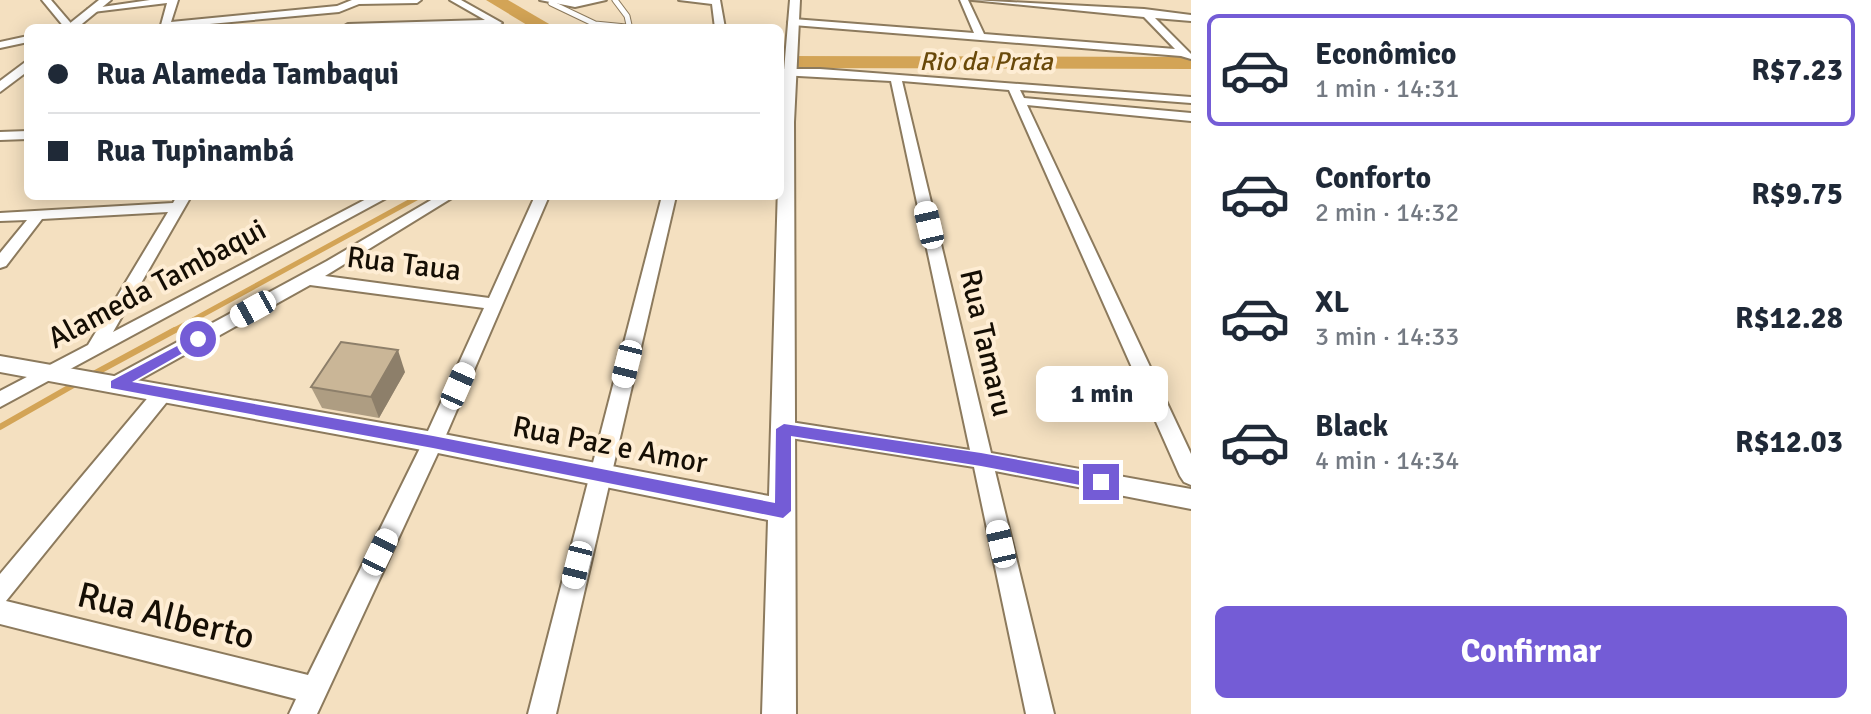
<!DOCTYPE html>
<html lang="pt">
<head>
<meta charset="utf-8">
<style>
  :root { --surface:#fff; --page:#f6f6f7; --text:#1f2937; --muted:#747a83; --line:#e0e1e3; --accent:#745cd6 }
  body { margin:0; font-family:Signika,sans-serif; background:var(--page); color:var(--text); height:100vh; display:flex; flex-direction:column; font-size:30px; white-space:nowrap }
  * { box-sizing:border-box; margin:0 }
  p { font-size:26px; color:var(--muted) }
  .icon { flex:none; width:44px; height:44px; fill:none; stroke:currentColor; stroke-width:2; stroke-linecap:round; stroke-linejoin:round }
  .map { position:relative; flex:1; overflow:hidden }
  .side { display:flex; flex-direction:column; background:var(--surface); width:680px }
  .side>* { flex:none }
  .guide { position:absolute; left:24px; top:24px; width:760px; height:176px; border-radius:12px; box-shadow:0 4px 20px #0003; display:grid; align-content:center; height:176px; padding:0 24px; background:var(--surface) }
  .end { position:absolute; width:36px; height:36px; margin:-18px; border:10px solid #745cd6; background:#fff; box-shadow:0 0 0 4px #fff }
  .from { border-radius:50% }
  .bubble { position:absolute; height:56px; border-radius:12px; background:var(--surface); box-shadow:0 4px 20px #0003; font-size:26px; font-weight:700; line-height:56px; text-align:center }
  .car { position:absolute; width:24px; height:48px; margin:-24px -12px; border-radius:10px; box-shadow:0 0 6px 2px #0007; background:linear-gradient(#fff 24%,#345 0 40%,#fff 0 76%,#345 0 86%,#fff 0) }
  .guide b { display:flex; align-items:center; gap:28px; height:76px; font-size:30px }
  .guide b+b { border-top:2px solid var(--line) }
  .guide i { width:20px; height:20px; background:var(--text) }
  ul { padding:14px 0 0; list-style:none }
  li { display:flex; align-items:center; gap:24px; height:112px; margin:0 16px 12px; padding:0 8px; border:4px solid transparent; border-radius:12px }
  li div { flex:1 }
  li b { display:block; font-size:30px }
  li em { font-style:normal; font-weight:700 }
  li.current { border-color:var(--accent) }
  li>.icon { width:72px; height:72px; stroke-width:1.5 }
  .button { display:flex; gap:16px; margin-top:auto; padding:16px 24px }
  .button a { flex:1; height:92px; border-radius:12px; background:var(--accent); color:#fff; font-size:32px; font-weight:700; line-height:92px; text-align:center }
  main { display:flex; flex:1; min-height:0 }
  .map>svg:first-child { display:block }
</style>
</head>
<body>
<main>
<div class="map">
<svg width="1191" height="714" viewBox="0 0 1191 714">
  <rect width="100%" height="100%" fill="#f4e0c0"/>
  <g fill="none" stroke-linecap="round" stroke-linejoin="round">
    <path stroke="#d3a456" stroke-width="5" d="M 171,332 L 420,196"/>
    <g stroke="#d3a456" stroke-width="6">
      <path d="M 90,376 L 175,330"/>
      <path d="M 0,427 L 77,383"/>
    </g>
    <g fill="#d3a456" fill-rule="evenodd">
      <path d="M 486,0 L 508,0 L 556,28 L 532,28 Z"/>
      <path d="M 780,56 L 1191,57 L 1191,69 L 780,68 Z"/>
    </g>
    <g stroke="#8c7a5d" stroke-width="7">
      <path id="service" d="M 551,3 L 595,24 L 626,27 L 629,25 L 627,16 L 615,0"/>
    </g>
    <g stroke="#8c7a5d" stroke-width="4">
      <g id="minor">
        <path d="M 42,0 L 51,0 L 75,28 L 65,28 Z"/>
        <path d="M 150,0 L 178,0 L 171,22 L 337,6 L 352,0 L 421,0 L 417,3 L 359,4 L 339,12 L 166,28 L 161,25 L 167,3 L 93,12 L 88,9 Z"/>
        <path d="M 450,0 L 461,0 L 502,23 L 497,26 L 343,27 L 348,24 L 485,20 Z"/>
        <path d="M 540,0 L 606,0 L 575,7 Z"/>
        <path d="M 679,0 L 720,0 L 725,28 L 715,28 L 712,4 Z"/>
        <path d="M 960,0 L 968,0 L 984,34 L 1175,49 L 1144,17 L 972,0 L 1144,9 L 1191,15 L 1191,21 L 1155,18 L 1191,54 L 1191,59 L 1181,56 L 793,25 L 788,22 L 793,19 L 974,33 Z"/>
        <path d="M 28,36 L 28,42 L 0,48 L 0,42 Z"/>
        <path d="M 780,69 L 820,69 L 1191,97 L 1191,103 L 1020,90 L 1024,98 L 1191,113 L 1191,121 L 1027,105 L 1191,454 L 1191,485 L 1184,482 L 1180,476 L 1009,90 L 902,81 L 991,453 L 1191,489 L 1191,509 L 995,471 L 1054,714 L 1026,714 L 974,467 L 784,437 L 777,435 L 774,429 L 777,423 L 784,421 L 970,450 L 891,81 L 780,75 Z"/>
        <path d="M 28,131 L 28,139 L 0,140 L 0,132 Z"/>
        <path d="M 177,196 L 190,198 L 113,332 L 372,196 L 390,196 L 0,407 L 0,391 L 88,345 L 168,212 L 42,219 L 6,266 L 0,268 L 0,253 L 27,220 L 0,221 L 0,213 L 173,203 Z"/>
        <path d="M 438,196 L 455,196 L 325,276 L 489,298 L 535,196 L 549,196 L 443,442 L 317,714 L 289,714 L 296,699 L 0,624 L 0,574 L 156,388 L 170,388 L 172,393 L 170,398 L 6,601 L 308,675 L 423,442 L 484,308 L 310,285 L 123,389 L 109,389 L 107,384 L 109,379 L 327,261 Z"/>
        <path d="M 662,196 L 676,196 L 556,714 L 528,714 Z"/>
      </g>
    </g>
    <g stroke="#8c7a5d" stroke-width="4">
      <g id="tertiary">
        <path d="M 99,0 L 111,0 L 77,28 L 64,28 Z"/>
        <path d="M 790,0 L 800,0 L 794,122 L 796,714 L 762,714 L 768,520 L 433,452 L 0,372 L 0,356 L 433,432 L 769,496 L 780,118 Z"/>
        <path d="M 28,60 L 28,71 L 0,92 L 0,81 Z"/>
      </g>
    </g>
    <use href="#service" stroke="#fff" stroke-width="5"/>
    <use href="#minor" fill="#fff" fill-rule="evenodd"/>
    <use href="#tertiary" fill="#fff" fill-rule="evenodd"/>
  </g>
  <path fill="#ae9d82" d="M 405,372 L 379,418 L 322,408 L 311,387 Z"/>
  <path fill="#8d7f6a" d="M 398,350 L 405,372 L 379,418 L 371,397 Z"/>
  <path fill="#cab697" stroke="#8d7f6a" stroke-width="2" d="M 341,342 L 398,350 L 371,397 L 311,387 Z"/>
  <path fill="#745cd6" d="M 198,335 L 204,339 L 202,342 L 132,382 L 433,436 L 775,503 L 776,429 L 784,424 L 981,453 L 1101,475 L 1109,482 L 1101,489 L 981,466 L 791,436 L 791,511 L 783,518 L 433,448 L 111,388 L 111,381 Z"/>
  <g text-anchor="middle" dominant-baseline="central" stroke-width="8" stroke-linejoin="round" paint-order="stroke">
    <g font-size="26" font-style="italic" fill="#69490a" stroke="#feedd4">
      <text x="986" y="62">Rio da Prata</text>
    </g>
    <g font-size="30" fill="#150e04" stroke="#feedd4">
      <text transform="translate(404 264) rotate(7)">Rua Taua</text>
      <text transform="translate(157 284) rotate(-28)">Alameda Tambaqui</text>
      <text transform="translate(986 343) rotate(77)">Rua Tamaru</text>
      <text transform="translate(610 445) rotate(11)">Rua Paz e Amor</text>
    </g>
    <g font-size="36" fill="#150e04" stroke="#feedd4">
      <text transform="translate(166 616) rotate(14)">Rua Alberto</text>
    </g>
  </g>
</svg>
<i class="end from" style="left:198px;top:339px"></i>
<i class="end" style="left:1101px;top:482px"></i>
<div class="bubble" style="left:1036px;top:366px;width:132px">1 min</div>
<i class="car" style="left:929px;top:225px;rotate:347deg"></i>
<i class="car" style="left:253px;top:309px;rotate:241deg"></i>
<i class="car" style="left:627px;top:364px;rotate:194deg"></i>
<i class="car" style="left:458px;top:386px;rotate:24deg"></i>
<i class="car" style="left:1001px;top:544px;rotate:347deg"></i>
<i class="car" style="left:380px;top:552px;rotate:26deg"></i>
<i class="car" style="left:577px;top:565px;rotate:194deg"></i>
<div class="guide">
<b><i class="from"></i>Rua Alameda Tambaqui</b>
<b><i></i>Rua Tupinambá</b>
</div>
</div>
<section class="side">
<ul>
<li class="current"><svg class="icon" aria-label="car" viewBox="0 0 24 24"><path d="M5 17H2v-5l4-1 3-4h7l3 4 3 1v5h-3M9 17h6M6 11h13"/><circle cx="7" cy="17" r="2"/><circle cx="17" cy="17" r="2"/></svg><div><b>Econômico</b><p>1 min · 14:31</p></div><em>R$7.23</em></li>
<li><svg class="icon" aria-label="car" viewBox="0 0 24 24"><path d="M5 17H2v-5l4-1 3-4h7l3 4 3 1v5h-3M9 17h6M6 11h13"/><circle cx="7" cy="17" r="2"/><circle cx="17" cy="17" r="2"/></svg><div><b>Conforto</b><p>2 min · 14:32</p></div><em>R$9.75</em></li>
<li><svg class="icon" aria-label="car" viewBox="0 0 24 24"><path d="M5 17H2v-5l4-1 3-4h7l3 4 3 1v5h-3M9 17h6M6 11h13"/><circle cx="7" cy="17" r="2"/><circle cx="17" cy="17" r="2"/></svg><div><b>XL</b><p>3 min · 14:33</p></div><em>R$12.28</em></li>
<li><svg class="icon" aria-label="car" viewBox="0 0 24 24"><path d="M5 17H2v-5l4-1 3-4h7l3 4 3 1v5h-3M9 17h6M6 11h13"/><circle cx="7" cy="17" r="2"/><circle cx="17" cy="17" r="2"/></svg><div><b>Black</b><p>4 min · 14:34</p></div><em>R$12.03</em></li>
</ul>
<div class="button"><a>Confirmar</a></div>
</section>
</main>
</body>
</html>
